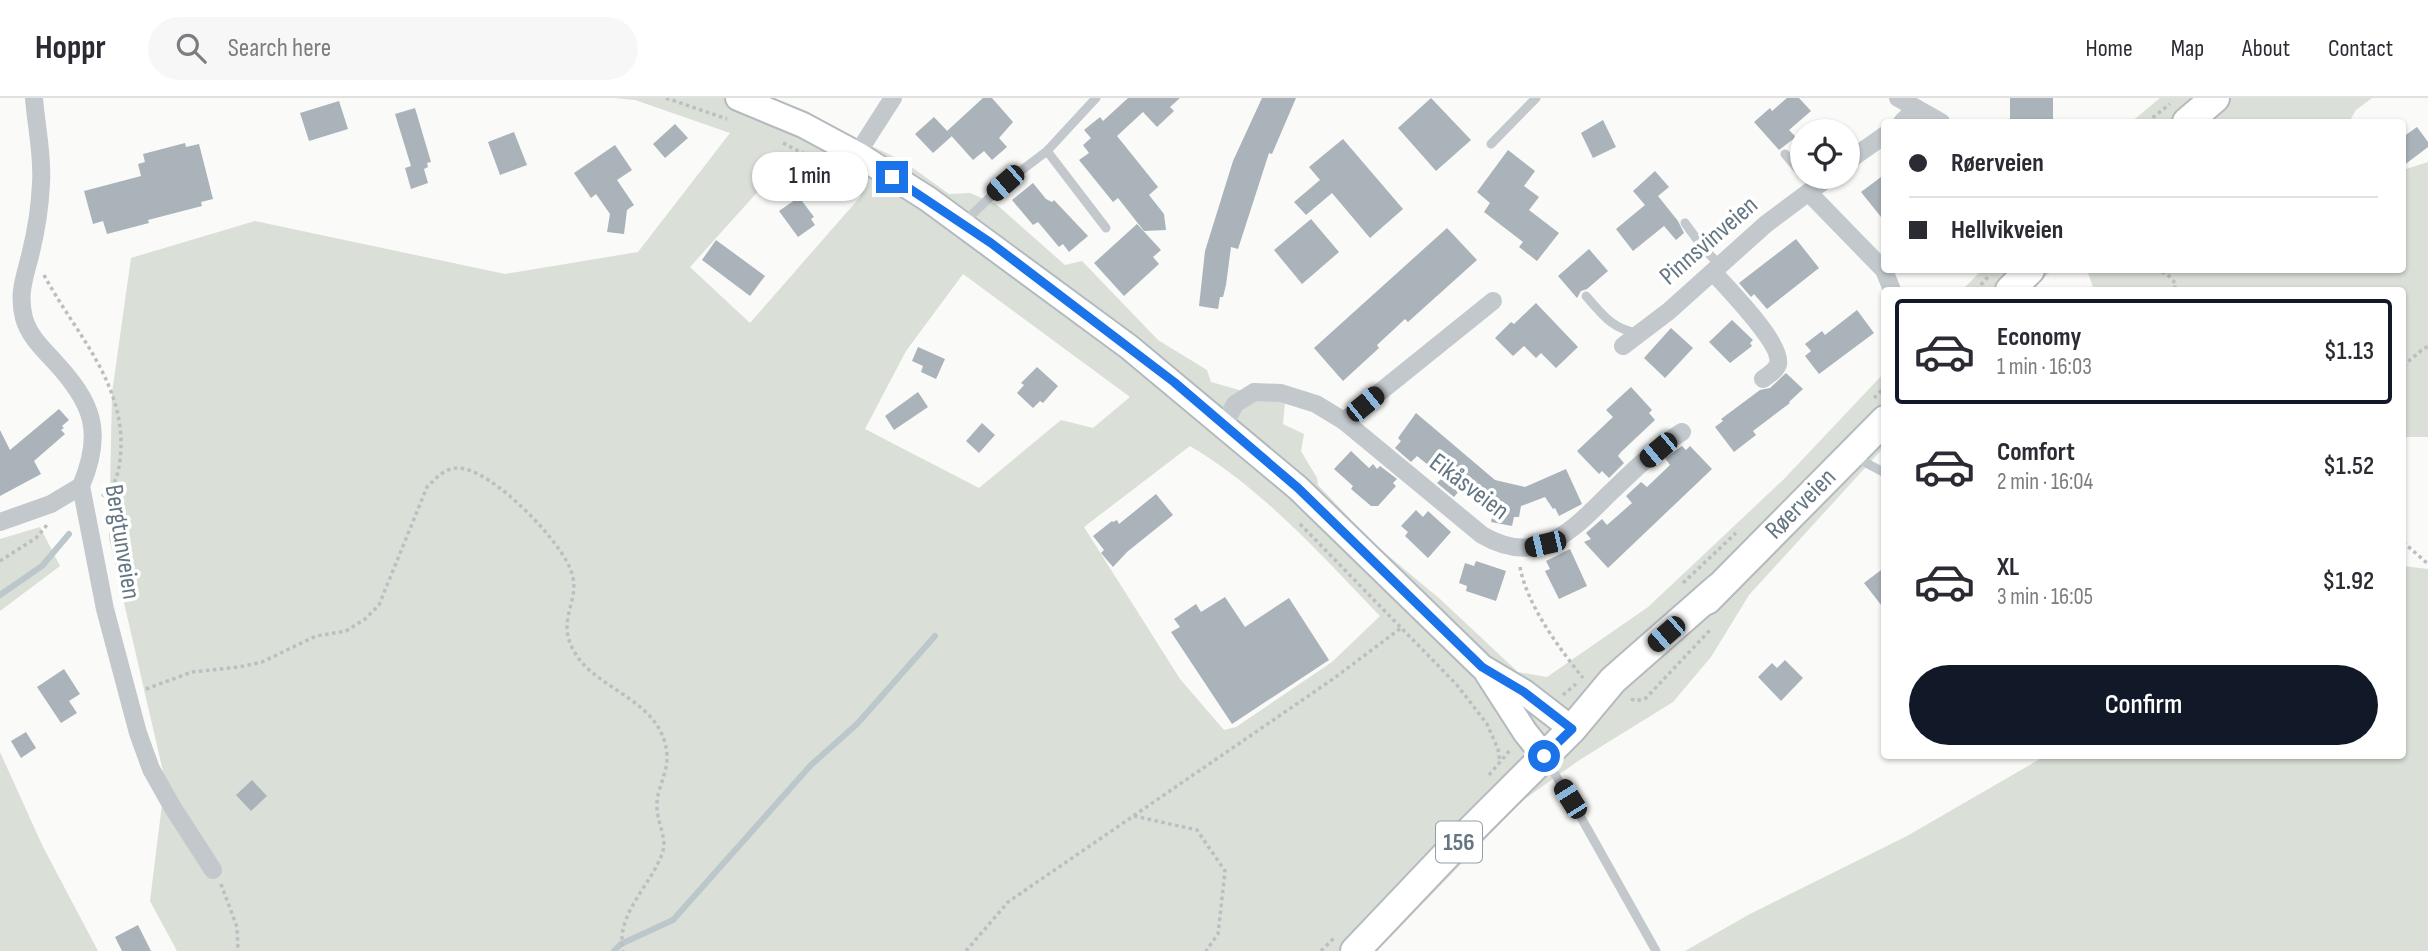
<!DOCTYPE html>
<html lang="en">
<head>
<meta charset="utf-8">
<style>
  :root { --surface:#fff; --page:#f7f7f7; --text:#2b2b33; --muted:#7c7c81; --line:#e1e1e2; --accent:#111827 }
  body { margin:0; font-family:"Sofia Sans Condensed",sans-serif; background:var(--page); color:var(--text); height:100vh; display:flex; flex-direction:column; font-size:26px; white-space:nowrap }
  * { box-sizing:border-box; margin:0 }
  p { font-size:23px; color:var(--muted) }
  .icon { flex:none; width:38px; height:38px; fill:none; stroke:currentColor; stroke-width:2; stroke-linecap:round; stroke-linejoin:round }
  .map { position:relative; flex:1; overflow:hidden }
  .details { position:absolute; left:1881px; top:189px; width:525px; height:472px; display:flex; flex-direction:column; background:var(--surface); border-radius:7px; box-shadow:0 2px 5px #0004 }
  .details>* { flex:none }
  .top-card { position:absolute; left:1881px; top:21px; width:525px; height:154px; border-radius:7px; box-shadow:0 2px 5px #0004; display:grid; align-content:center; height:154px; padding:0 28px; background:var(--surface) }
  .buttons { position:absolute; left:1790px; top:21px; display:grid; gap:14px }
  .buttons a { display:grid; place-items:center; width:70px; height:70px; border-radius:50%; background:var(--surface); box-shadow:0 2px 5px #0004; font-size:35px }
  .end { position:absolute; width:32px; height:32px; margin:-16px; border:9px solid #1a73e8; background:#fff; box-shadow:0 0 0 4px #fff }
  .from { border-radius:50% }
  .bubble { position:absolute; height:49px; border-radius:24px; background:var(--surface); box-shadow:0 2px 5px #0004; font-size:23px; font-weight:600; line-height:49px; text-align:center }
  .car { position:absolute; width:21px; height:42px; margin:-21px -10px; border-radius:9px; box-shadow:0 0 5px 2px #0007; background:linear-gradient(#222 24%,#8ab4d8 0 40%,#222 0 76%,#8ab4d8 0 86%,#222 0) }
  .top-card b { display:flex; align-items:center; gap:24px; height:66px; font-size:26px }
  .top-card b+b { border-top:2px solid var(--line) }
  .top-card i { width:18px; height:18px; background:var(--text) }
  ul { padding:12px 0 0; list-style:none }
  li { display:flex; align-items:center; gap:21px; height:105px; margin:0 14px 10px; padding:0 14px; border:4px solid transparent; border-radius:7px }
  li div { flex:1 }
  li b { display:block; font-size:26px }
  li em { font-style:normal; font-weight:600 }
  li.selected { border-color:var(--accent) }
  li>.icon { width:63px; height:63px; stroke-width:1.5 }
  .action { display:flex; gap:14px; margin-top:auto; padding:14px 28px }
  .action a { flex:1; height:80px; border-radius:42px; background:var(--accent); color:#fff; font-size:28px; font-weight:600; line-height:80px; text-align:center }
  header { display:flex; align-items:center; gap:42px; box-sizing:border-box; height:98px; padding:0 35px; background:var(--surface); border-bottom:2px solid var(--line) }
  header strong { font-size:33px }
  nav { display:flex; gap:38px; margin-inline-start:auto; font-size:24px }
  .search { width:490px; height:63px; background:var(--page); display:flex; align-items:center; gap:18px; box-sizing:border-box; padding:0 24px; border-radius:38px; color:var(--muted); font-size:26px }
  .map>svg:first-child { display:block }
</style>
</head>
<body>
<header>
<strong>Hoppr</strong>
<div class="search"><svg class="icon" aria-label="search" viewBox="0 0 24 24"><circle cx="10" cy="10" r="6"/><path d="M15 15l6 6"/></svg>Search here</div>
<nav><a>Home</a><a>Map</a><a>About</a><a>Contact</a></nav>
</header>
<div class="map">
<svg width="2428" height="853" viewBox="0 0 2428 853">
  <rect width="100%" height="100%" fill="#fafaf8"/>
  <g fill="#dadfd7" fill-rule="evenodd">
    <path d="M 614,0 L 771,0 L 903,63 L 949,96 L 970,95 L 996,106 L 1065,167 L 1082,163 L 1158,242 L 1207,272 L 1211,284 L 1285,305 L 1283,326 L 1304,336 L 1301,353 L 1317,380 L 1318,387 L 1373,445 L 1440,501 L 1518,574 L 1547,579 L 1648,509 L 1784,381 L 1885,274 L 1885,348 L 1749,497 L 1711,559 L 1673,604 L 1581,661 L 1522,703 L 1377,853 L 177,853 L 150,803 L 165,682 L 109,440 L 112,295 L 131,160 L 255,123 L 505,176 L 638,154 L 730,35 L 635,2 ZM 788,60 L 831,80 L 861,98 L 750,225 L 690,169 ZM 963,176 L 1130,299 L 1093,330 L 1061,322 L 979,390 L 865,331 L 906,253 ZM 1190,348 C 1264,392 1321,457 1380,518 L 1332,564 L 1236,629 L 1224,632 L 1180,581 L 1084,429 Z"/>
    <path d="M 2160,0 L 2372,0 L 2356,12 L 2349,24 L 2131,24 Z"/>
    <path d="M 2428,64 L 2428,339 L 2403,339 L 2403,192 L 2094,192 L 2087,172 L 2403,172 L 2403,72 Z"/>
    <path d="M 1982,172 L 2053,172 L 2028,192 L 1962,192 Z"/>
    <path d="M 40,429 L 60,468 L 0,513 L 0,441 Z"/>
    <path d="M 2403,468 L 2428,471 L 2428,853 L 1685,853 L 1750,816 L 1907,738 L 2045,658 L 2403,658 Z"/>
    <path d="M 0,654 L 43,749 L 98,853 L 0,853 Z"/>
  </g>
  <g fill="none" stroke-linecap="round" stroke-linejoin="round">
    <g stroke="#bbc7cb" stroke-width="6">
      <path d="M 0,497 L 42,468 L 69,436"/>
      <path d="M 614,853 L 621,846 L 673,822 L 811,667 L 857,626 L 935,538"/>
    </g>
  </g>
  <g fill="#aab3b9">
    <path d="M 983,0 L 992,0 L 1013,24 L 999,40 L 1007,49 L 992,62 L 984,53 L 973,62 L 947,33 Z"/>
    <path d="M 1128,0 L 1180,0 L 1170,9 L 1174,13 L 1157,29 L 1143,14 L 1117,38 L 1158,89 L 1149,97 L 1164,116 L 1166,132 L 1144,133 L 1118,100 L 1113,104 L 1079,62 L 1089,55 L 1083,47 L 1091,40 L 1084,32 L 1100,19 L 1103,23 Z"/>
    <path d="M 1262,0 L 1296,0 L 1272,56 L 1269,55 L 1238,151 L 1231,149 L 1226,187 L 1223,199 L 1220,199 L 1218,211 L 1199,208 L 1205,153 L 1233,63 Z"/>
    <path d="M 1431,0 L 1471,42 L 1436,73 L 1398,30 Z"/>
    <path d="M 1787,0 L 1799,0 L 1811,13 L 1789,32 L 1796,39 L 1779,52 L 1754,24 L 1770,10 L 1772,13 Z"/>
    <rect x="2010" y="0" width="43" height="21"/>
    <path d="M 339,3 L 348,31 L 309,43 L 300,15 Z"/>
    <path d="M 415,10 L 431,64 L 427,65 L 428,69 L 424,71 L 428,85 L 411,91 L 405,70 L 411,68 L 395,16 Z"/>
    <path d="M 934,19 L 952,38 L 933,55 L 915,36 Z"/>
    <path d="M 1603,22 L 1616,49 L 1593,60 L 1581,35 Z"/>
    <path d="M 675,26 L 688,40 L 665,60 L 653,46 Z"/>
    <path d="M 2417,29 L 2428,44 L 2428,49 L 2403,68 L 2403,39 Z"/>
    <path d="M 514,34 L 527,67 L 500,77 L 488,44 Z"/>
    <path d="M 1343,41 L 1403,111 L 1370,140 L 1332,95 L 1306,117 L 1294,104 L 1320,82 L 1309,69 Z"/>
    <path d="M 185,45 L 186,49 L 199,46 L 213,101 L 201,104 L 202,108 L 148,122 L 149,125 L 107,136 L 103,123 L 93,126 L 84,93 L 141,78 L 138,66 L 145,64 L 143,56 Z"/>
    <path d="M 615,47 L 632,72 L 617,82 L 634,107 L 627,112 L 624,136 L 607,134 L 610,116 L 596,96 L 591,100 L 574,75 Z"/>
    <path d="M 1508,52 L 1535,73 L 1524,88 L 1539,99 L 1529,112 L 1559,135 L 1537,163 L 1519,149 L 1523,144 L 1484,114 L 1490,105 L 1477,94 Z"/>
    <path d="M 1655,73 L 1669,89 L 1658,98 L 1678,123 L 1684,135 L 1676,142 L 1664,128 L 1633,153 L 1616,131 L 1645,107 L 1633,93 Z"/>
    <path d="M 1885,76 L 1885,124 L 1861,94 Z"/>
    <path d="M 1033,85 L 1046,101 L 1052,104 L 1054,102 L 1088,138 L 1069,154 L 1063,146 L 1059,149 L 1038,124 L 1033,127 L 1012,102 Z"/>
    <path d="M 799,99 L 814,119 L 811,121 L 815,127 L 798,139 L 779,113 Z"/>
    <path d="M 1311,121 L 1339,154 L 1302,186 L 1274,152 Z"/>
    <path d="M 1137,126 L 1161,152 L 1153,159 L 1159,166 L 1124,198 L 1094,165 Z"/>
    <path d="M 1447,130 L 1477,162 L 1408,224 L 1405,221 L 1377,247 L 1379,250 L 1343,283 L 1314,250 Z"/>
    <path d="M 1796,141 L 1819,170 L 1767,211 L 1754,196 L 1751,199 L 1739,185 Z"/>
    <path d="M 716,142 L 765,178 L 750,198 L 702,162 Z"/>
    <path d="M 1589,151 L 1608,173 L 1587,191 L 1581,193 L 1577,200 L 1558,178 Z"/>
    <path d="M 1536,205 L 1578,249 L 1556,270 L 1541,255 L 1536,260 L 1524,248 L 1513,258 L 1495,240 L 1511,224 L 1514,226 Z"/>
    <path d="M 1857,212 L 1874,235 L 1819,276 L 1805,258 L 1811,253 L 1805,246 L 1822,233 L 1825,237 Z"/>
    <path d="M 1732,222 L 1753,242 L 1750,245 L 1752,248 L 1730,265 L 1709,244 Z"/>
    <path d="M 1671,230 L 1693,250 L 1665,280 L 1644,260 Z"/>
    <path d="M 918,249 L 945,261 L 936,281 L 921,274 L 923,268 L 912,263 Z"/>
    <path d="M 1037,269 L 1058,288 L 1043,305 L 1040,303 L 1033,310 L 1017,295 L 1024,287 L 1021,285 Z"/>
    <path d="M 1786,275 L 1803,291 L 1789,304 L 1790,305 L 1753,333 L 1756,337 L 1734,354 L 1715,329 L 1723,323 L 1721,321 L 1760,292 L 1770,290 Z"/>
    <path d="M 1631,289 L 1652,312 L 1649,315 L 1655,322 L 1621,354 L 1618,358 L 1624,365 L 1609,380 L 1602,373 L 1599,376 L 1577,353 L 1613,319 L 1606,312 Z"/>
    <path d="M 918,294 L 928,309 L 894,332 L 885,318 Z"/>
    <path d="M 59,311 L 69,322 L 62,328 L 64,330 L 61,332 L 65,336 L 34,363 L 41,376 L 0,398 L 0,332 L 10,352 Z"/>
    <path d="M 1416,315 L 1495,382 L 1525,389 L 1566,371 L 1582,406 L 1559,418 L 1555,410 L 1553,411 L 1545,399 L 1521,408 L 1519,419 L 1514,419 L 1512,428 L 1491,424 L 1493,414 L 1488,413 L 1491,399 L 1487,399 L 1489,392 L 1483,398 L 1459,393 L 1454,399 L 1437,385 L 1443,379 L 1417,358 L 1411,364 L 1395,350 L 1401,343 L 1398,340 Z"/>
    <path d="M 982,325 L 995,337 L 979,355 L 966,343 Z"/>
    <path d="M 1682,348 L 1686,352 L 1690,348 L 1712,371 L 1608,470 L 1584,444 L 1591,441 L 1586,435 L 1602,421 L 1607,427 L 1632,405 L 1626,398 L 1641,384 L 1647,389 L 1670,367 L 1665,360 Z"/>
    <path d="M 1351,353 L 1369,370 L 1373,366 L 1377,371 L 1380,368 L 1397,381 L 1393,385 L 1396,388 L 1378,408 L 1371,408 L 1351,391 L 1353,388 L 1334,371 Z"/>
    <path d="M 1156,396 L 1173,417 L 1127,454 L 1113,469 L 1101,455 L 1104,452 L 1093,438 L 1112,423 L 1113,424 L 1117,422 L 1119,426 Z"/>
    <path d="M 1416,412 L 1423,419 L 1428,413 L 1451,434 L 1428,460 L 1405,438 L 1408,434 L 1401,428 Z"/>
    <path d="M 1570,451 L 1587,488 L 1559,501 L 1545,473 L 1550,471 L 1546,463 Z"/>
    <path d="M 1476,463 L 1506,473 L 1496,503 L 1466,493 L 1467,488 L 1459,485 L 1465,465 L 1474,468 Z"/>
    <path d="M 1885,469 L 1885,512 L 1864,485 Z"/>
    <path d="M 1225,499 L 1245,529 L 1289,500 L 1329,562 L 1232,626 L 1171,534 L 1180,529 L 1174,521 L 1196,506 L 1201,514 Z"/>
    <path d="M 1785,562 L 1803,580 L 1781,603 L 1758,579 L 1772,565 L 1777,570 Z"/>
    <path d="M 64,571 L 80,596 L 69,603 L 77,615 L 61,625 L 37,589 Z"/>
    <path d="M 26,634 L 36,650 L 21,660 L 11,643 Z"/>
    <path d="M 252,682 L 267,698 L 251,713 L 236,697 Z"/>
    <path d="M 138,827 L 151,853 L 122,853 L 115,839 Z"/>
  </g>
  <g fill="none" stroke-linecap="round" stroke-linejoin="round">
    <g stroke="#b3babf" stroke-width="28">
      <g id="secondary">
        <path d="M 738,0 L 803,27 L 857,56 L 928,101 L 1129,249 L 1298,390 L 1482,569 L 1524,594 L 1572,631"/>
        <path d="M 1487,575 L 1525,634 L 1544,658"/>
      </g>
    </g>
    <g stroke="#b5babe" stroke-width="32">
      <g id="primary">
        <path d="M 2187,24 L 2215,0"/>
        <path d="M 2010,192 L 2030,172"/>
        <path d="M 1707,502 L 1885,322"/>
        <path d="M 1355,853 L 1451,752 L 1572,631 L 1613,582 L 1718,490"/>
      </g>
    </g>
    <g stroke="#bbbfc2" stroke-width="3.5" stroke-dasharray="3.5 3.5" stroke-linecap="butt">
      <path d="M 666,0 L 727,21"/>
      <path d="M 2147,24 L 2170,6"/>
      <path d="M 783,45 L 810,59"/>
      <path d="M 2155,172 L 2167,176 L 2176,186 L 2174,192"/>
      <path d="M 44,177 C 76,237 129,288 120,362 C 118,377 115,389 102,398"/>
      <path d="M 1976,192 L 1989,178"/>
      <path d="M 2403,268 L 2424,250 L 2428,249"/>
      <path d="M 1874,300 L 1885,289"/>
      <path d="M 1300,426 L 1457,587 L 1487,626 L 1498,651 L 1500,665"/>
      <path d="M 2403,444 L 2428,466"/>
      <path d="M 0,463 L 36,440 L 47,427"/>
      <path d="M 1520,469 C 1527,507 1559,550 1583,580"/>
      <path d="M 1683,485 L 1736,435"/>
      <path d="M 146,591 L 192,574 L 239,569 L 262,564 L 316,538 L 346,533 L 365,521 L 379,507 L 427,389 C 436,380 445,370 458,370 C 491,370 564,445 572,476 C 581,505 553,523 577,558 C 601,594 663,603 667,657 C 668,676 656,691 657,709 C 657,725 668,741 662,756 C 651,787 615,817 623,853"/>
      <path d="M 1563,597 L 1576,586"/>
      <path d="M 1631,601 L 1636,603 L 1646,600 L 1711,531"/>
      <path d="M 1489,677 L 1511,651"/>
      <path d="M 1134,718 L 1197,732 L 1225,773 L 1218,836 L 1206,853"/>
      <path d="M 221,786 L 237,829 L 238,853"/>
      <path d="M 966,853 L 1008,804 L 1333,581 L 1401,530"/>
      <path d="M 1321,853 L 1334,840"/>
    </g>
    <g stroke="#c3c8cc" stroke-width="9">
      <path d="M 1491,46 L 1536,0"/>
      <path d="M 1047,53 L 1106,130"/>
      <path d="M 1785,56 L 1802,76"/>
      <path d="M 1685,125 L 1704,151 L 1720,167"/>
      <path d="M 962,126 L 1005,85 L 1047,53 L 1096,0"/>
      <path d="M 1586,198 C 1603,217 1611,230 1637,235"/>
      <path d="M 1855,359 L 1885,375"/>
      <path d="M 1547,663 L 1583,723 L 1656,853"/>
    </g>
    <g stroke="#c3c8cc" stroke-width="18">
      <path d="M 34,0 C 36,27 43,57 41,85 C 40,110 36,134 30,158 C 24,181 18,197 24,220 C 29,238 42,250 54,263 C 93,305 104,334 81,388 L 105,511 L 138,635 L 151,671 L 173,710 L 213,772"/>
      <path d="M 1898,0 L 1941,24"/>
      <path d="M 1902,24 L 1916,10"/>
      <path d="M 857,56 L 893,0"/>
      <path d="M 1848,63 L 1885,37"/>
      <path d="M 1809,95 L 1884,172 L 1892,192"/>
      <path d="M 1713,174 C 1727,190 1783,246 1778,266 C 1776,273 1768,277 1763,281"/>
      <path d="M 1623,248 L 1669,213 L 1766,126 L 1829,79"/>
      <path d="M 1344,323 L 1493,203"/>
      <path d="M 1224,327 L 1235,306 L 1254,294 L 1281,295 L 1316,306 L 1344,323 L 1482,437 C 1501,448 1522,454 1544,446 C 1571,437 1592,412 1612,393 C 1634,372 1656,350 1682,334"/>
      <path d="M 0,424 L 51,406 L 81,388"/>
    </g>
    <use href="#secondary" stroke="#fff" stroke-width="24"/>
    <use href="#primary" stroke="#fff" stroke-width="28"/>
  </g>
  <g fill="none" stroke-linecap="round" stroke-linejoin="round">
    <path stroke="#1a73e8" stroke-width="9" d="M 892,79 L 991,145 L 1174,284 L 1298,390 L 1482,569 L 1524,594 L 1572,631 L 1544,658"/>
  </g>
  <g text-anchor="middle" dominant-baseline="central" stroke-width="7" stroke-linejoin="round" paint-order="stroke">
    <rect fill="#fff" stroke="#939fa8" stroke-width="2" x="1436" y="723.5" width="46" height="41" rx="5"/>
    <g font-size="24" font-weight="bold" fill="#657683">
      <text x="1459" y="744">156</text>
    </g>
    <g font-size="26" fill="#657683" stroke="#fff">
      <text transform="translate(1709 143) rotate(-41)">Pinnsvinveien</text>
      <text transform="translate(1469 389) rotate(37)">Eikåsveien</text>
      <text transform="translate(1801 406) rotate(-45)">Røerveien</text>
      <text transform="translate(122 444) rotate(81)">Bergtunveien</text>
    </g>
  </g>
</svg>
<div class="buttons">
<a><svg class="icon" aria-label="locate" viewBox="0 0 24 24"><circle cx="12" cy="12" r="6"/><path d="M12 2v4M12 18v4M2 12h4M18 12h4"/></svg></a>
</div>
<i class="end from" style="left:1544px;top:658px"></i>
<i class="end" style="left:892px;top:79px"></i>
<div class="bubble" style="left:752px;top:54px;width:116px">1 min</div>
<i class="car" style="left:1005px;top:85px;rotate:229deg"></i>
<i class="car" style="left:1365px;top:306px;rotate:51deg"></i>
<i class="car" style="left:1658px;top:352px;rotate:230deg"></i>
<i class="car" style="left:1545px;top:446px;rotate:257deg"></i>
<i class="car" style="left:1666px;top:536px;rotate:229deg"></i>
<i class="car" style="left:1570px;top:701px;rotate:328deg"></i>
<div class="top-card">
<b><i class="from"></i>Røerveien</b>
<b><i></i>Hellvikveien</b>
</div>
<section class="details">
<ul>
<li class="selected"><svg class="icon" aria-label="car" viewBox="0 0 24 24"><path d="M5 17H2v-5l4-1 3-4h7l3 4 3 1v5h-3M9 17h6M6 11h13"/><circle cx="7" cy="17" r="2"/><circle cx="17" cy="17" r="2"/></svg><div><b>Economy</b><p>1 min · 16:03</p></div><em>$1.13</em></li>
<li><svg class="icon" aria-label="car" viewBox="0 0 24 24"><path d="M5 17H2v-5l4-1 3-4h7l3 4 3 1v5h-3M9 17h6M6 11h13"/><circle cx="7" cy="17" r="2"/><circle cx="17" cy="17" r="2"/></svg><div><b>Comfort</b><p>2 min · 16:04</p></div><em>$1.52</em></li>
<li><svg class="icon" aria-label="car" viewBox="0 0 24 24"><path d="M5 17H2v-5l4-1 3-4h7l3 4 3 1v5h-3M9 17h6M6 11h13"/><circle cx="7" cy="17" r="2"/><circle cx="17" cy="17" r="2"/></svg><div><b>XL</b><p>3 min · 16:05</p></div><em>$1.92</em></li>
</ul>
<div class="action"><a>Confirm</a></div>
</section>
</div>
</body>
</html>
